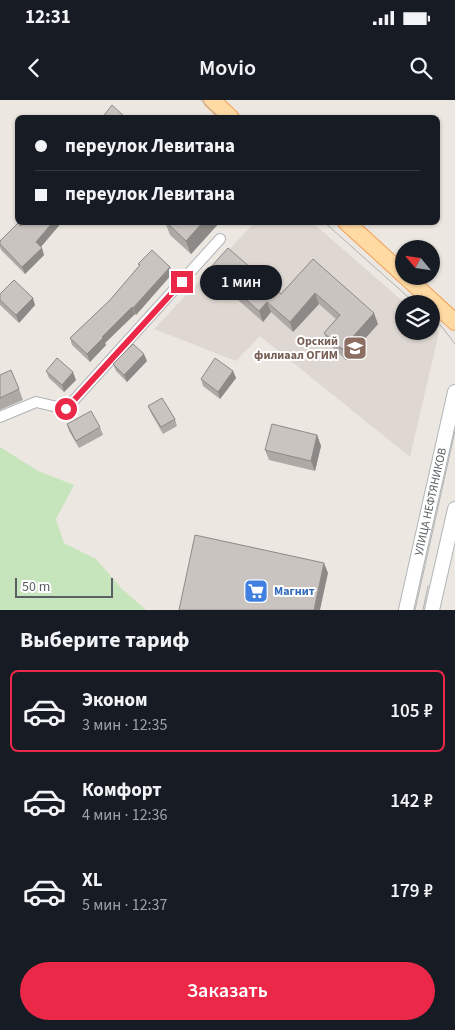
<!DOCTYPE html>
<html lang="ru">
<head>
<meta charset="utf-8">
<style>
  :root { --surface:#171b24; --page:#242831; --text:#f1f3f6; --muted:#9ea1a6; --line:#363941; --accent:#ec2849 }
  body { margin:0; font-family:"Source Sans 3",sans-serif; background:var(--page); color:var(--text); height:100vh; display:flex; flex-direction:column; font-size:19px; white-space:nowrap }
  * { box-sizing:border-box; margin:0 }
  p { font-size:16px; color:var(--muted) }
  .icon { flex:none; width:28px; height:28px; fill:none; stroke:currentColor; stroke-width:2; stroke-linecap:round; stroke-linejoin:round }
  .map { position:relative; height:510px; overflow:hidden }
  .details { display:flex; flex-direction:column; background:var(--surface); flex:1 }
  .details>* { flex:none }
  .top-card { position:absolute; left:15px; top:15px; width:425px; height:110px; border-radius:8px; box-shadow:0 1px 4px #0004; display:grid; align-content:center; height:110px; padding:0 20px; background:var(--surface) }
  .needle { width:32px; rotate:299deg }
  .tools { position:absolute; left:395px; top:140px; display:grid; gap:10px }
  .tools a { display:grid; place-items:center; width:45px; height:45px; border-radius:50%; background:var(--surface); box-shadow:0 1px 4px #0004; font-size:25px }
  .scale { position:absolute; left:15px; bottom:12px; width:98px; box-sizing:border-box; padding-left:5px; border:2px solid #595f62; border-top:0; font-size:14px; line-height:18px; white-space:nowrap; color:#595f62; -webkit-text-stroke:4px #fff; paint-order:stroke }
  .end { position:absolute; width:22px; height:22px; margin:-11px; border:6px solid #ec2849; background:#fff; box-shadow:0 0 0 2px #fff }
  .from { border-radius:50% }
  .bubble { position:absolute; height:35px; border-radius:18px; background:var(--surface); box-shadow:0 1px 4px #0004; font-size:16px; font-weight:600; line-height:35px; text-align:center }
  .top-card b { display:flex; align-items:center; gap:18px; height:48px; font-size:19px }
  .top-card b+b { border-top:1px solid var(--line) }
  .top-card i { width:12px; height:12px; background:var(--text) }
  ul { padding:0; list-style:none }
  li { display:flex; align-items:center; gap:15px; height:82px; margin:0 10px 8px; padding:0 10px; border:2px solid transparent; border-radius:8px }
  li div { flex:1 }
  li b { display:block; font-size:19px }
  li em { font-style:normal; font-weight:600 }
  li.current { border-color:var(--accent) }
  li>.icon { width:45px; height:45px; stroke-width:1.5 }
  h2 { padding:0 20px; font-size:22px; line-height:60px }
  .cta { display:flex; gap:10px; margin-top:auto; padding:10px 20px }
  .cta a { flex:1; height:58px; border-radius:30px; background:var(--accent); color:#fff; font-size:20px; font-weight:600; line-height:58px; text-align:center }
  .status { display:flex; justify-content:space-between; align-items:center; height:35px; padding:0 25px; background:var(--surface); direction:ltr }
  .status svg { height:14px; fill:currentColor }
  header { display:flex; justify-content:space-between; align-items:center; height:65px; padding:0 20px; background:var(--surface); font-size:22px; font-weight:600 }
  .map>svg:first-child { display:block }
</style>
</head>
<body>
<div class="status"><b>12:31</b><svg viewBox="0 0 49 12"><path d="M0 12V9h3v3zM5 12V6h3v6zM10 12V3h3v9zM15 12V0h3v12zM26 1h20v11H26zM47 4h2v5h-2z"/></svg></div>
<header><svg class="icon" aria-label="back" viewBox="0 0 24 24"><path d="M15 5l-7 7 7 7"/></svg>Movio<svg class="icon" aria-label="search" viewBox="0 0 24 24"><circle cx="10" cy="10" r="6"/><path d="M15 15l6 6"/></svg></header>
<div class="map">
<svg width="455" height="510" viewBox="0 0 455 510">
  <rect width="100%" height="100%" fill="#ede7e1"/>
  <path fill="#dfd8d2" d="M 254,123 L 313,123 L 406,204 L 404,204 L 404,231 L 431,231 L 431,225 L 439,232 L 410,357 L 260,236 L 236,261 L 154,229 Z"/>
  <path fill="#c6e5bc" d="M 0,347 L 38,371 L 74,385 L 56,419 L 64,443 L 96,459 L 122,489 L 146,510 L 0,510 Z"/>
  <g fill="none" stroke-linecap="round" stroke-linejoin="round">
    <g stroke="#afb4b7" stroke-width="12">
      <path id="street" d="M 0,317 L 36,302 L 66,309 L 220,139"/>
    </g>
    <g stroke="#b0b6b9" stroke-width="16">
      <g id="secondary">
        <path id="s1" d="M 406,510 L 455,292"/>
        <path d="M 432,510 L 455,409"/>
      </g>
    </g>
    <g stroke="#f39f53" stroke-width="18">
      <g id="primary">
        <path d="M 212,0 L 231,18"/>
        <path d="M 346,122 L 404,175"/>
        <path d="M 405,176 L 455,222"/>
      </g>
    </g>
    <use href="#street" stroke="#fff" stroke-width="10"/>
    <use href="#secondary" stroke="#fff" stroke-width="14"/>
    <use href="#primary" stroke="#ffdaa3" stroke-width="16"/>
    <g stroke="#b0b1b2" stroke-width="1">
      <path d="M 201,0 L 220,18"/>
      <path d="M 324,122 L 416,204"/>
      <path d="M 431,217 L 442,227 L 455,244"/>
      <path d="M 415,510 L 455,331"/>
      <path d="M 423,510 L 428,486"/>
    </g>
  </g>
  <g fill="#aea9a5">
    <path d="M 23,122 L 62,122 L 41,147 L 44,155 L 25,174 L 1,150 L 0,147 L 0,141 L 21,126 Z"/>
    <path d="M 165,122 L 220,122 L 191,154 L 170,135 Z"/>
    <path d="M 313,159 L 378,224 L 346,260 L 328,243 L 324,233 L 336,219 L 319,204 L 293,232 L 271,212 L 263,222 L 214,179 L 210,168 L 281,194 Z"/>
    <path d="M 138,164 L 172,174 L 136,215 L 135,214 L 105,243 L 106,245 L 90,262 L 72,245 L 70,238 L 110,200 L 139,166 Z"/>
    <path d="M 0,194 L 35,205 L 19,223 L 0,205 Z"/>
    <path d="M 147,261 L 127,282 L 116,271 L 113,264 Z"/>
    <path d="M 46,271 L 76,280 L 64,292 L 49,278 Z"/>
    <path d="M 233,271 L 236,278 L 220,299 L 203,286 L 201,279 Z"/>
    <path d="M 0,275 L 19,289 L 23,300 L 0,310 Z"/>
    <path d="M 148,306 L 175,319 L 177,326 L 163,334 L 151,313 Z"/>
    <path d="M 67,324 L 100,327 L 103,335 L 79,348 L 69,331 Z"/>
    <path d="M 317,335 L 321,346 L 315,371 L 269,360 L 265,350 Z"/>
  </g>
  <g fill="#8d8986">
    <path d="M 53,122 L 62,122 L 39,149 L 36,142 Z"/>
    <path d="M 203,122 L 220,122 L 191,154 L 186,141 Z"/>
    <path d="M 42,148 L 44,155 L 25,174 L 22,167 Z"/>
    <path d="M 170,167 L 172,174 L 136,215 L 133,208 Z"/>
    <path d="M 315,193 L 319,204 L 293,232 L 290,222 Z"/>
    <path d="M 33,198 L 35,205 L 19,223 L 16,215 Z"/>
    <path d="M 267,202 L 271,212 L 263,222 L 259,211 Z"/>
    <path d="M 132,207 L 135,214 L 105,243 L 106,245 L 90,262 L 87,254 L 102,237 Z"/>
    <path d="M 374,213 L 378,224 L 346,260 L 342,249 Z"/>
    <path d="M 144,254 L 147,261 L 127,282 L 124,275 Z"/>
    <path d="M 233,271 L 236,278 L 220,299 L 218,292 Z"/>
    <path d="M 73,272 L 76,280 L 64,292 L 62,285 Z"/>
    <path d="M 317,335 L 321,346 L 315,371 L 311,361 Z"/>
    <path d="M 324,463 L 328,473 L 320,510 L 314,510 Z"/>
  </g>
  <g fill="#cac4c0" stroke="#8d8986">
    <path d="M 112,5 L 126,18 L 102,18 Z"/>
    <path d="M 23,122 L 53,122 L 36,142 L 42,148 L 22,167 L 0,144 L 0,141 L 18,123 L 21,126 Z"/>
    <path d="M 166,122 L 203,122 L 186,141 Z"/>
    <path d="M 228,148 L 281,194 L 313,159 L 374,213 L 342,249 L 324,233 L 340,215 L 315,193 L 290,222 L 267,202 L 259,211 L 210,168 Z"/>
    <path d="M 152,150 L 170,167 L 133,208 L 132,207 L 102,237 L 103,238 L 87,254 L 70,238 L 110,200 L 140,165 L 138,164 Z"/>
    <path d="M 14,180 L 33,198 L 16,215 L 0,200 L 0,194 Z"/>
    <path d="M 133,244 L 144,254 L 124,275 L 113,264 Z"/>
    <path d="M 57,258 L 73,272 L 62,285 L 46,271 Z"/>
    <path d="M 215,258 L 233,271 L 218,292 L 201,279 Z"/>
    <path d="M 11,270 L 19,289 L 0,298 L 0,275 Z"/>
    <path d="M 162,298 L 175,319 L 161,327 L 148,306 Z"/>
    <path d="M 91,311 L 100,327 L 76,341 L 67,324 Z"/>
    <path d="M 272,324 L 317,335 L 311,361 L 265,350 Z"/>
    <path d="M 195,435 L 324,463 L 314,510 L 179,510 Z"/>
  </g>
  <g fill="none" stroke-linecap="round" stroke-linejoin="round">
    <path stroke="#ec2849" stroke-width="6" d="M 66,309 L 182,182"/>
  </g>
  <defs>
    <g id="university-square" transform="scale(1.25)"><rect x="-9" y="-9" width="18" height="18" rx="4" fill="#8d6e63" stroke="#fff"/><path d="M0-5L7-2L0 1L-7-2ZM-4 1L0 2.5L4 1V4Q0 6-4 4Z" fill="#fff"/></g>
    <g id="supermarket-square" transform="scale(1.25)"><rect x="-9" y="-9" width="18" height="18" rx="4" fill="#3f7fe0" stroke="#fff"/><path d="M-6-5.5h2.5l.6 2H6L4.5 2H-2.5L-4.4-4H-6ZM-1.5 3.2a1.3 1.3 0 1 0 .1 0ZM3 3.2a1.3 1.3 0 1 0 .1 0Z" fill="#fff"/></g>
  </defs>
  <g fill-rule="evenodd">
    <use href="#university-square" x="355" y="248"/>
    <use href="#supermarket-square" x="256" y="491"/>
  </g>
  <g text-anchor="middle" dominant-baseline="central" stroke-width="4" stroke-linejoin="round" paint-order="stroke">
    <g font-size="12" font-weight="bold" fill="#785e54" stroke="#fff" text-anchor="end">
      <text x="338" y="241">Орский<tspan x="338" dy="14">филиаал ОГИМ</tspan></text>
    </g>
    <g font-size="12" fill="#595f62" stroke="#fff">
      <text stroke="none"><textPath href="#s1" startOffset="111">УЛИЦА НЕФТЯНИКОВ</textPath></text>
    </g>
    <g font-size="12" font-weight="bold" fill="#366cbe" stroke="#fff" text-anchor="start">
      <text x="274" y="491">Магнит</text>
    </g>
  </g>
</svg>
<div class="tools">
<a><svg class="needle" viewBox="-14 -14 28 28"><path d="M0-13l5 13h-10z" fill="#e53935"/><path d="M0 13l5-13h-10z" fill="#9ea1a6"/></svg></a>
<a><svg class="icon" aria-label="layers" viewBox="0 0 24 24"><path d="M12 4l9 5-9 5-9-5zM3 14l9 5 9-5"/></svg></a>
</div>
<div class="scale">50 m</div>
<i class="end from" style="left:66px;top:309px"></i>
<i class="end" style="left:182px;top:182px"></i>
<div class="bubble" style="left:200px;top:165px;width:82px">1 мин</div>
<div class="top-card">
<b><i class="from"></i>переулок Левитана</b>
<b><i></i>переулок Левитана</b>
</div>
</div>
<section class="details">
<h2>Выберите тариф</h2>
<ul>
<li class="current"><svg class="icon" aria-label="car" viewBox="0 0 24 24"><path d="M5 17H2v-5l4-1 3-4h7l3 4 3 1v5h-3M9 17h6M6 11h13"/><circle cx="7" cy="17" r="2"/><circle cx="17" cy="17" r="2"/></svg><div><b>Эконом</b><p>3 мин · 12:35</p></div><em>105 ₽</em></li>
<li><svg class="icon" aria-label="car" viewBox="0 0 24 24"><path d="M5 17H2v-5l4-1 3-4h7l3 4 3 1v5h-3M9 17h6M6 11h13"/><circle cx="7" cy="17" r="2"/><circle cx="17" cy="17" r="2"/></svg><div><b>Комфорт</b><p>4 мин · 12:36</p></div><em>142 ₽</em></li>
<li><svg class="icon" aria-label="car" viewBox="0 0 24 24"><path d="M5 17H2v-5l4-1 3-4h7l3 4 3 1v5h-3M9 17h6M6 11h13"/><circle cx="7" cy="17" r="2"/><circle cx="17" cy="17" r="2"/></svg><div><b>XL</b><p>5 мин · 12:37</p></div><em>179 ₽</em></li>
</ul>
<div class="cta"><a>Заказать</a></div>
</section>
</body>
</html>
